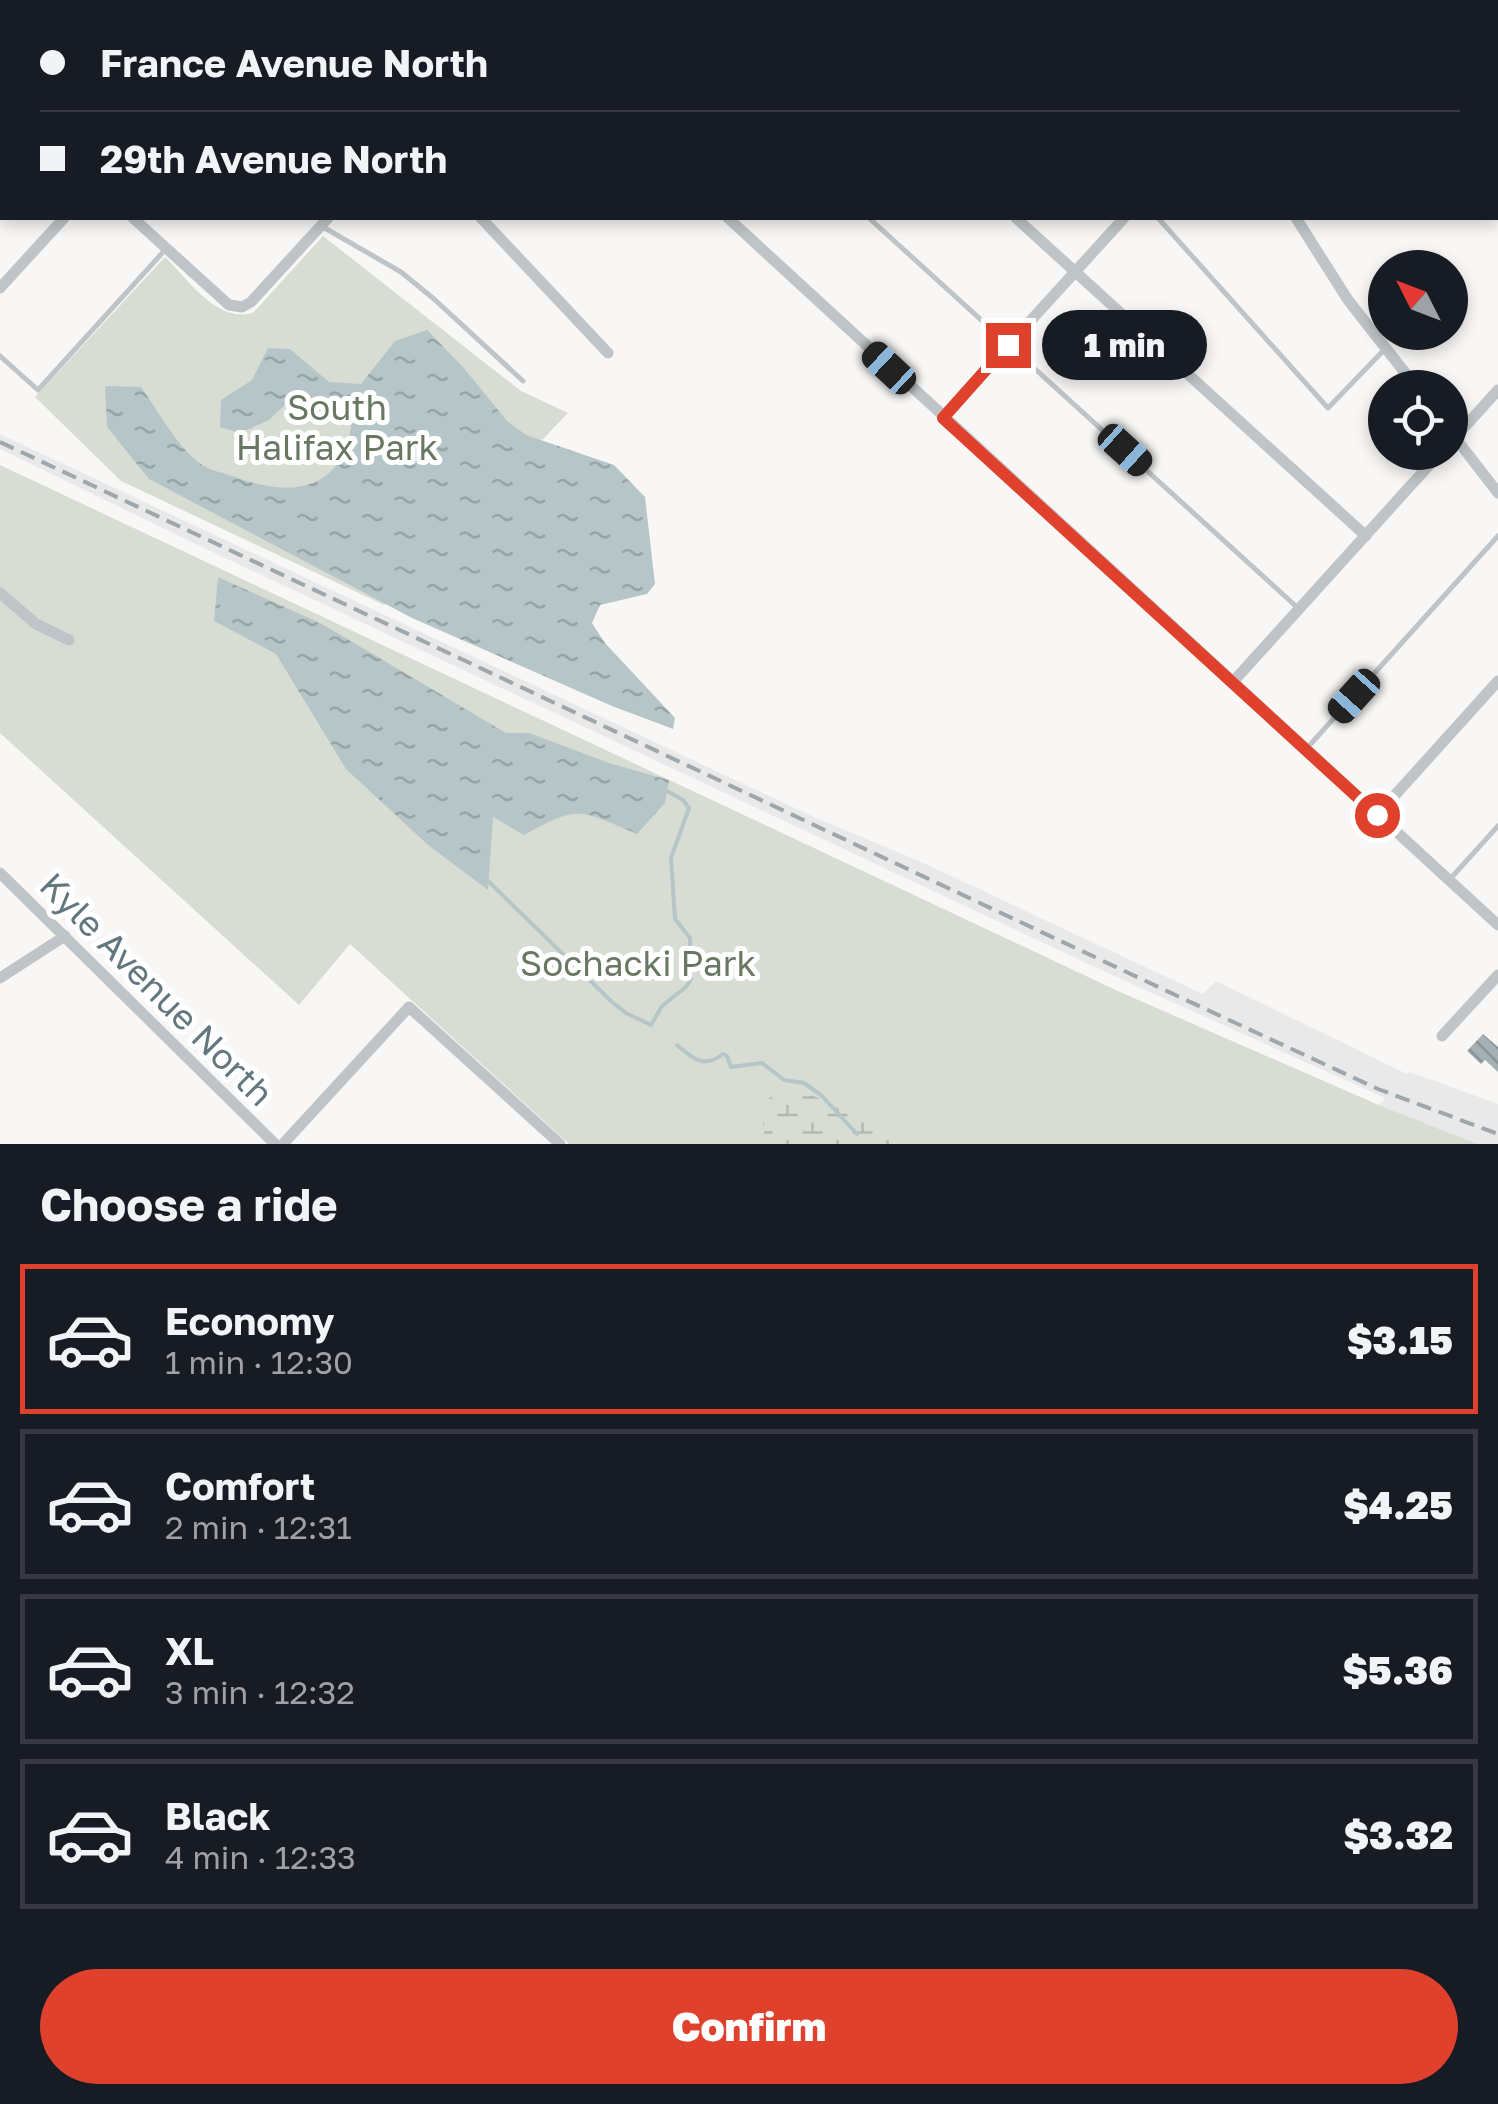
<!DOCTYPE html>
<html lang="en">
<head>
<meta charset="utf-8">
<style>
  :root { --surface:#171b24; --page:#20242c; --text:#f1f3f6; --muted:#9ea1a6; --line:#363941; --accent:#e0412d }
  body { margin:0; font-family:"Golos Text",sans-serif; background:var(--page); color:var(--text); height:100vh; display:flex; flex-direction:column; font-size:38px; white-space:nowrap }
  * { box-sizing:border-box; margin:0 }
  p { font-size:32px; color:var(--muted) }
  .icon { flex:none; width:55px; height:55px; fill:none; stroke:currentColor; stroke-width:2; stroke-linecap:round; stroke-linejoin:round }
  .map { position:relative; height:1144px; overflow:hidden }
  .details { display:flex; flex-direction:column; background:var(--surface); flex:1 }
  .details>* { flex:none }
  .top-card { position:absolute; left:0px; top:0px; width:1500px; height:220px; box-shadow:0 5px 15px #0003; display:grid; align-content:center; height:220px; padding:0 40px; background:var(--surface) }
  .needle { width:65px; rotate:312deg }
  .tools { position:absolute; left:1368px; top:250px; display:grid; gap:20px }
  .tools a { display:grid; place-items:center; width:100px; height:100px; border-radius:50%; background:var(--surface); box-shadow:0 5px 15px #0003; font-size:50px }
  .end { position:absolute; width:45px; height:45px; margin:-22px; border:12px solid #e0412d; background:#fff; box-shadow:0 0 0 5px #fff }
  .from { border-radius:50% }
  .bubble { position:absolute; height:70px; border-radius:35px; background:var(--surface); box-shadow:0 5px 15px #0003; font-size:32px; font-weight:800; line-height:70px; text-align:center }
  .car { position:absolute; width:30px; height:60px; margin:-30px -15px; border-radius:12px; box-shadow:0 0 8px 2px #0007; background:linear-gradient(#222 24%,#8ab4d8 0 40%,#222 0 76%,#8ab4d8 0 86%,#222 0) }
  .top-card b { display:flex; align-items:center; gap:35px; height:95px; font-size:38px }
  .top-card b+b { border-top:2px solid var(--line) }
  .top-card i { width:25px; height:25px; background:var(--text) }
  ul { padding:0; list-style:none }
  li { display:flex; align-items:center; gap:30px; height:150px; margin:0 20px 15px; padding:0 20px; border:5px solid var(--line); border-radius:0px }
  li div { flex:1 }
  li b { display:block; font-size:38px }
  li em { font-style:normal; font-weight:800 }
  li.selected { border-color:var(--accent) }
  li>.icon { width:90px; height:90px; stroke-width:1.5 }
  h2 { padding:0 40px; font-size:45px; line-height:120px }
  .primary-button { display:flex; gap:20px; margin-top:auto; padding:20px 40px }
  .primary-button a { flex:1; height:115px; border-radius:60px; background:var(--accent); color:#fff; font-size:40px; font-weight:800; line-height:115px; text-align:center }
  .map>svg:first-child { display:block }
</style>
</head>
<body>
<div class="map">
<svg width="1498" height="1144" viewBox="0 0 1498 1144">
  <defs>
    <pattern id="wetland-marsh" width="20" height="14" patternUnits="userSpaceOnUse" patternTransform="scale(2.5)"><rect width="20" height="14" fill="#d8ddd4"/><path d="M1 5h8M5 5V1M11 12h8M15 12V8" fill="none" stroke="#b3b8b1"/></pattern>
    <pattern id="water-ripples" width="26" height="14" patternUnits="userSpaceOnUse" patternTransform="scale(2.5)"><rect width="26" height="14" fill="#b6c5c7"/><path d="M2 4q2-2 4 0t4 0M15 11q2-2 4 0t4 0" fill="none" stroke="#98a5a7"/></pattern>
    <pattern id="building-back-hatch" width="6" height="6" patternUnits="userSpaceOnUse" patternTransform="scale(2.5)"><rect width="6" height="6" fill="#a5b0b4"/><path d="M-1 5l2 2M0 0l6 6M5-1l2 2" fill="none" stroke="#8a9498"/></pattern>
  </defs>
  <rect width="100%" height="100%" fill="#f8f7f5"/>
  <path fill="#e8e9e8" d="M 0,434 L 816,818 L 919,861 L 1203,994 L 1216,981 L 1407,1074 L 1410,1072 L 1498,1104 L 1498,1144 L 1435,1144 L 1369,1117 L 1385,1098 L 1099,969 L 206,549 L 0,449 Z"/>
  <g fill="#d8ddd4">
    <path d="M 323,236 L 521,391 L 568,413 L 384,605 L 121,481 L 35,397 L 165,257 C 188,279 219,326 254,312 Z"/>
    <path d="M 0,465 L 1120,992 L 1381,1106 L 1477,1144 L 569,1144 L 350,944 L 299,1005 L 0,733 Z"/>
  </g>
  <path fill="url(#wetland-marsh)" d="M 790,1088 C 834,1099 868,1131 912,1144 L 766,1144 L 762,1117 L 767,1099 Z"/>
  <g fill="url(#water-ripples)">
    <path d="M 427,330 L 463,367 L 507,421 L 526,435 L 614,465 L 645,497 L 655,584 L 647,594 L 600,605 L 592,623 L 605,643 L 675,718 L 673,729 L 612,706 L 412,618 L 149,479 L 107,427 L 105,386 L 141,387 C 158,411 176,444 198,462 C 207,470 224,473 235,477 C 302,502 350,485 353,408 L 336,400 L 292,398 L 269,420 L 240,433 L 220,427 L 221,400 L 252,380 L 268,348 L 290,349 L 329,382 L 361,384 L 395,341 Z"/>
    <path d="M 218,577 L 322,624 L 506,733 L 529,733 L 609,763 L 669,780 L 665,803 L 637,834 C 579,810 580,804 524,835 L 493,817 L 488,890 L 428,845 L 346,769 L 276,654 L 214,621 Z"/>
  </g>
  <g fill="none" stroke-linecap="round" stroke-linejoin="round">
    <g stroke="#b6c5c7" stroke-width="4">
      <path d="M 489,882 L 612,1002 L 626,1013 L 651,1025 L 662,1006 L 686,987 L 691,979 L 690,938 L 675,919 L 671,858 L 689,808 L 683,800 L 667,791"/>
      <path d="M 677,1045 C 693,1059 704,1069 723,1054 L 727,1056 L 731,1067 L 762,1063 L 784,1080 L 804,1083 L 821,1095 L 857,1134"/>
    </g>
  </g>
  <path fill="url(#building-back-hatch)" d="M 1483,1034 L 1498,1047 L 1498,1072 L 1485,1060 L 1481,1064 L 1467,1051 Z"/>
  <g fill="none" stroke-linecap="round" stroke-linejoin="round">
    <g stroke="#bec4c7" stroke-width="5">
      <path d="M 459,0 L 461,2"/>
      <path d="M 922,0 L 925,2"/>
      <path d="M 1218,0 L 1221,2"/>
      <path d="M 0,126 L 2,123"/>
      <path d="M 869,218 L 1299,609"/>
      <path d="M 1158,218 L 1328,408 L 1384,350"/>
      <path d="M 323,227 L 401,272 L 434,299 L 523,381"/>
      <path d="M 0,356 L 38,390 L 165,250"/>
      <path d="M 1308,747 L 1498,536"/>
      <path d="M 1451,878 L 1498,826"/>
    </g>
    <g stroke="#bec4c7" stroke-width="11">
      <path d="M 83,0 L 83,2"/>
      <path d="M 187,0 L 190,2"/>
      <path d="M 493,0 L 495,2"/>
      <path d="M 778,0 L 781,2"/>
      <path d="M 1071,0 L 1074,2"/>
      <path d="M 1233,0 L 1233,2"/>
      <path d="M 1427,0 L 1427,2"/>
      <path d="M 1447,0 L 1447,2"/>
      <path d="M 634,2 L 637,0"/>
      <path d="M 0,95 L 2,97"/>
      <path d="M 1498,135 L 1498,136"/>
      <path d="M 1498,173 L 1498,174"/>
      <path d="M 133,218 L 229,305 L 242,307 L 251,302 L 328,218"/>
      <path d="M 481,218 L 608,353"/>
      <path d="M 728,218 L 1498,925"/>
      <path d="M 1016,218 L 1366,536"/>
      <path d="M 1296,218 L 1348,300 L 1417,388"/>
      <path d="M 0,288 L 64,218"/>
      <path d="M 943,417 L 1124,218"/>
      <path d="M 1450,431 L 1498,493"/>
      <path d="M 1450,443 L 1498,390"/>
      <path d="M 0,593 L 36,624 L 69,640"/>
      <path d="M 1232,683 L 1441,452"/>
      <path d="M 1377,815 L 1498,681"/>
      <path d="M 0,873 L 275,1144"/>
      <path d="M 0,978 L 65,936"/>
      <path d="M 1442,1036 L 1498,975"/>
      <path d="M 283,1144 L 409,1007 L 560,1144"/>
    </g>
    <path stroke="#9ea7ab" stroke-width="4" stroke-dasharray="15 8" stroke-linecap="butt" d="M 0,442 L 1186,1000 L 1378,1089 L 1498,1134"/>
  </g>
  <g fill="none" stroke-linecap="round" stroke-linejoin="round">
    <path stroke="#e0412d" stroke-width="12" d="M 1008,345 L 943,418 L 1377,815"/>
  </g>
  <g text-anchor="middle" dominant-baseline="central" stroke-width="10" stroke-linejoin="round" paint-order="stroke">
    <g font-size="35" fill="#687862" stroke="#fff">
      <text x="337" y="407">South<tspan x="337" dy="40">Halifax Park</tspan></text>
      <text x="638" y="963">Sochacki Park</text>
    </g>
    <g font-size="35" fill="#63777f" stroke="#fff">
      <text transform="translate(157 989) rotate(45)">Kyle Avenue North</text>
    </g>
  </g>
</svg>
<div class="tools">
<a><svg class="needle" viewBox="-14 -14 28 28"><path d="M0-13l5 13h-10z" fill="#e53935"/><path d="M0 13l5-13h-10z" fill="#9ea1a6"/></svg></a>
<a><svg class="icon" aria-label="locate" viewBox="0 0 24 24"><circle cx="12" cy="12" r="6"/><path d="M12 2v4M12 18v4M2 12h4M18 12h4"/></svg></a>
</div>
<i class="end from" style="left:1377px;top:815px"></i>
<i class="end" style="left:1008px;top:345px"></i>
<div class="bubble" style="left:1042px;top:310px;width:165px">1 min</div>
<i class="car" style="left:889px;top:368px;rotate:313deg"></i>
<i class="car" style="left:1125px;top:450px;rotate:132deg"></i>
<i class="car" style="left:1354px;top:696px;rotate:222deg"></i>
<div class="top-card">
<b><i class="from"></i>France Avenue North</b>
<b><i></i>29th Avenue North</b>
</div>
</div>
<section class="details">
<h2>Choose a ride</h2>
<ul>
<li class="selected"><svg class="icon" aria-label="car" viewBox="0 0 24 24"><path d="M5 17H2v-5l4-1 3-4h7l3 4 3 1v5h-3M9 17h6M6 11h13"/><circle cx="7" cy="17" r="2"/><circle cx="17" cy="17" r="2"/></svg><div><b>Economy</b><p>1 min · 12:30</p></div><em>$3.15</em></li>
<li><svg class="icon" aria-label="car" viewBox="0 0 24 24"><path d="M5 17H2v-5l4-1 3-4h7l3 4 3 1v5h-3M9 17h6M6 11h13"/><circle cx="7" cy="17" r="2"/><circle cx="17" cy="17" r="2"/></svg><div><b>Comfort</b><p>2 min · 12:31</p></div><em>$4.25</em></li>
<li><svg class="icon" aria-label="car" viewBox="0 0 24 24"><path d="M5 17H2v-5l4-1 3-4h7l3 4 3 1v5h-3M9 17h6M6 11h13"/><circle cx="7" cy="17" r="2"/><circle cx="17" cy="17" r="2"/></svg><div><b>XL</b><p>3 min · 12:32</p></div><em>$5.36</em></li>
<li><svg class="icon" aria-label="car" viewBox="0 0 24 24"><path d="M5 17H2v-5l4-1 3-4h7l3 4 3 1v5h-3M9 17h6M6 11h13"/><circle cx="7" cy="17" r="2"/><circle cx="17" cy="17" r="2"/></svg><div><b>Black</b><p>4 min · 12:33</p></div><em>$3.32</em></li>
</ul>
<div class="primary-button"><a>Confirm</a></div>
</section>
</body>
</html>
